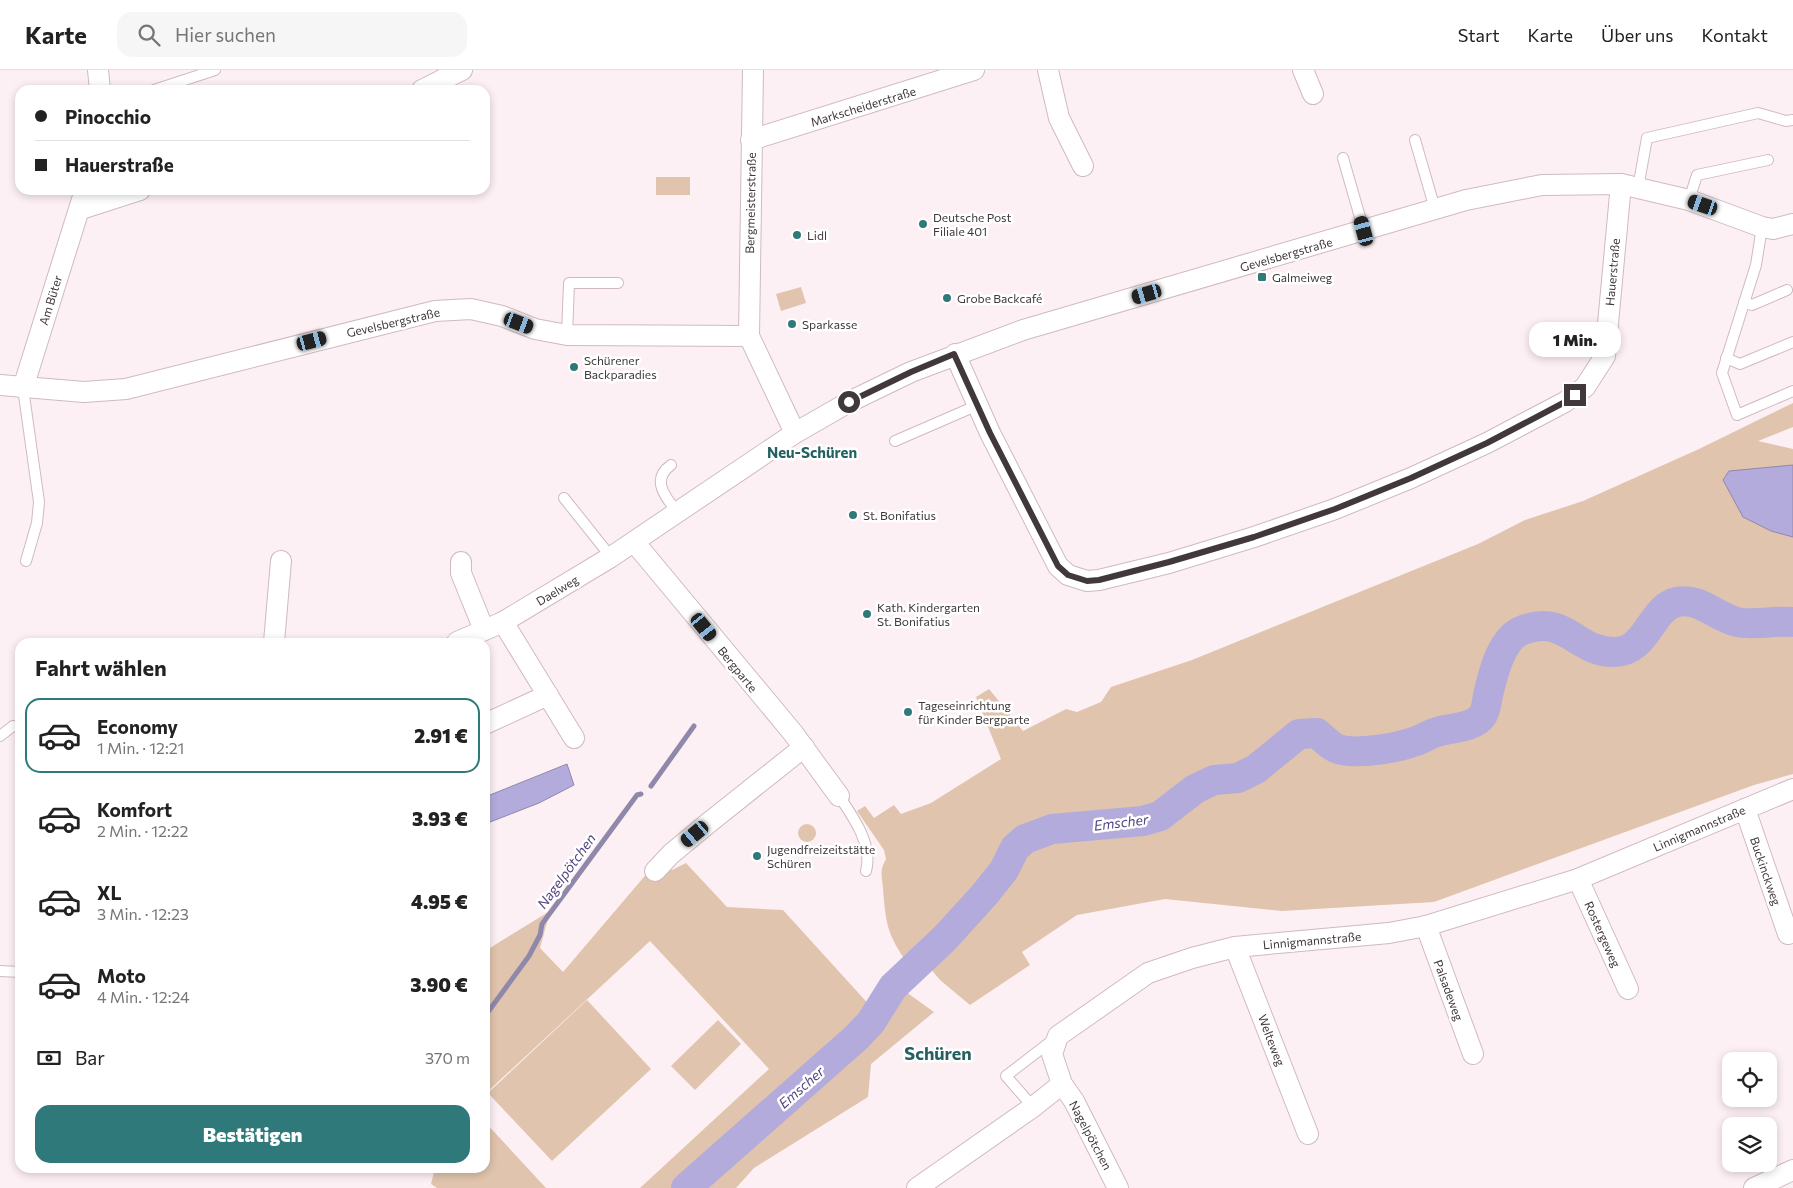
<!DOCTYPE html>
<html lang="de">
<head>
<meta charset="utf-8">
<style>
  :root { --surface:#fff; --page:#f6f6f6; --text:#222; --muted:#767676; --line:#e0e0e0; --accent:#30797a }
  body { margin:0; font-family:Commissioner,sans-serif; background:var(--page); color:var(--text); height:100vh; display:flex; flex-direction:column; font-size:19px; white-space:nowrap }
  * { box-sizing:border-box; margin:0 }
  p { font-size:16px; color:var(--muted) }
  .icon { flex:none; width:28px; height:28px; fill:none; stroke:currentColor; stroke-width:2; stroke-linecap:round; stroke-linejoin:round }
  .map { position:relative; flex:1; overflow:hidden }
  .panel { position:absolute; left:15px; top:568px; width:475px; height:535px; display:flex; flex-direction:column; background:var(--surface); border-radius:15px; box-shadow:0 2px 8px #0003 }
  .panel>* { flex:none }
  .top-card { position:absolute; left:15px; top:15px; width:475px; height:110px; border-radius:15px; box-shadow:0 2px 8px #0003; display:grid; align-content:center; height:110px; padding:0 20px; background:var(--surface) }
  .buttons { position:absolute; left:1722px; top:982px; display:grid; gap:10px }
  .buttons a { display:grid; place-items:center; width:55px; height:55px; border-radius:10px; background:var(--surface); box-shadow:0 2px 8px #0003; font-size:25px }
  .end { position:absolute; width:22px; height:22px; margin:-11px; border:6px solid #40383b; background:#fff; box-shadow:0 0 0 2px #fff }
  .from { border-radius:50% }
  .bubble { position:absolute; height:35px; border-radius:15px; background:var(--surface); box-shadow:0 2px 8px #0003; font-size:16px; font-weight:800; line-height:35px; text-align:center }
  .car { position:absolute; width:15px; height:30px; margin:-15px -8px; border-radius:6px; box-shadow:0 0 4px 1px #0007; background:linear-gradient(#222 24%,#8ab4d8 0 40%,#222 0 76%,#8ab4d8 0 86%,#222 0) }
  .top-card b { display:flex; align-items:center; gap:18px; height:48px; font-size:19px }
  .top-card b+b { border-top:1px solid var(--line) }
  .top-card i { width:12px; height:12px; background:var(--text) }
  ul { padding:0; list-style:none }
  li { display:flex; align-items:center; gap:15px; height:75px; margin:0 10px 8px; padding:0 10px; border:2px solid transparent; border-radius:15px }
  li div { flex:1 }
  li b { display:block; font-size:19px }
  li em { font-style:normal; font-weight:800 }
  li.current { border-color:var(--accent) }
  li>.icon { width:45px; height:45px; stroke-width:1.5 }
  h2 { padding:0 20px; font-size:22px; line-height:60px }
  .pay { display:flex; align-items:center; gap:12px; height:55px; padding:0 20px; font-size:19px }
  .pay p { margin-inline-start:auto }
  .action { display:flex; gap:10px; margin-top:auto; padding:10px 20px }
  .action a { flex:1; height:58px; border-radius:15px; background:var(--accent); color:#fff; font-size:20px; font-weight:800; line-height:58px; text-align:center }
  header { display:flex; align-items:center; gap:30px; box-sizing:border-box; height:70px; padding:0 25px; background:var(--surface); border-bottom:1px solid var(--line) }
  header strong { font-size:24px }
  nav { display:flex; gap:28px; margin-inline-start:auto; font-size:18px }
  .search { width:350px; height:45px; background:var(--page); display:flex; align-items:center; gap:12px; box-sizing:border-box; padding:0 18px; border-radius:15px; color:var(--muted); font-size:19px }
  .map>svg:first-child { display:block }
</style>
</head>
<body>
<header>
<strong>Karte</strong>
<div class="search"><svg class="icon" aria-label="search" viewBox="0 0 24 24"><circle cx="10" cy="10" r="6"/><path d="M15 15l6 6"/></svg>Hier suchen</div>
<nav><a>Start</a><a>Karte</a><a>Über uns</a><a>Kontakt</a></nav>
</header>
<div class="map">
<svg width="1793" height="1118" viewBox="0 0 1793 1118">
  <rect width="100%" height="100%" fill="#fdf0f4"/>
  <g fill="#e0c4ad">
    <rect x="656" y="107" width="34" height="18"/>
    <path d="M 801,217 L 806,233 L 781,241 L 776,224 Z"/>
    <path d="M 1793,333 L 1793,357 L 1758,371 L 1793,379 L 1793,704 L 1754,715 L 1434,832 L 1282,841 L 1165,829 L 1077,845 L 1022,882 L 1030,895 L 970,935 L 940,910 L 919,885 L 908,894 C 887,864 886,855 883,819 C 882,805 879,802 886,789 L 884,780 L 857,741 L 865,736 L 874,748 L 894,735 L 901,744 L 931,733 L 1001,689 L 976,627 L 989,619 L 1023,661 L 1066,639 L 1077,642 L 1101,632 L 1111,617 L 1192,590 L 1478,474 L 1525,450 L 1583,431 L 1699,379 Z"/>
    <circle cx="807" cy="763" r="9"/>
    <path d="M 686,793 L 727,837 L 783,840 L 873,939 L 892,912 L 934,942 L 871,994 L 868,1027 L 754,1098 L 736,1118 L 640,1118 L 769,999 L 650,871 L 485,1024 L 485,881 L 550,841 L 540,878 L 563,902 L 655,794 L 672,800 Z"/>
    <path d="M 587,930 L 651,999 L 552,1091 L 488,1023 Z"/>
    <path d="M 718,950 L 741,974 L 695,1020 L 671,996 Z"/>
    <path d="M 485,1052 L 546,1118 L 437,1118 L 431,1114 L 435,1098 L 485,1098 Z"/>
  </g>
  <g fill="#b3abdb" stroke="#9088ab">
    <path d="M 1793,395 L 1793,467 L 1771,461 L 1743,447 L 1723,410 L 1729,401 Z"/>
    <path d="M 567,694 L 574,715 L 539,733 L 485,754 L 485,727 Z"/>
  </g>
  <g fill="none" stroke-linecap="round" stroke-linejoin="round">
    <g stroke="#9088ab" stroke-width="5">
      <path d="M 651,716 L 694,656"/>
      <path d="M 485,946 L 529,886 L 540,865 L 542,854 L 637,725 L 641,724"/>
    </g>
    <path stroke="#b3abdb" stroke-width="30" d="M 686,1118 L 857,967 L 871,952 L 893,917 L 945,868 L 985,824 L 1004,800 L 1015,778 L 1025,769 L 1052,759 L 1143,751 L 1160,746 L 1195,719 L 1214,710 L 1238,708 L 1256,699 L 1299,664 L 1317,663 C 1323,668 1330,676 1338,679 C 1356,685 1398,678 1416,671 C 1423,669 1429,664 1437,662 C 1449,658 1474,658 1482,646 C 1486,641 1487,631 1488,625 C 1493,604 1501,568 1523,560 C 1567,544 1575,582 1614,582 C 1648,582 1650,538 1677,532 C 1699,527 1716,547 1737,552 C 1755,556 1775,550 1793,552"/>
    <g stroke="#cfbac1" stroke-width="12">
      <g id="lane">
        <path d="M 154,20 L 215,0"/>
        <path d="M 1415,70 L 1435,139"/>
        <path d="M 1343,88 L 1364,161"/>
        <path d="M 1638,118 L 1647,68 L 1758,43 L 1786,51 L 1793,50"/>
        <path d="M 1689,130 L 1697,105 L 1768,90"/>
        <path d="M 1762,157 L 1756,195 L 1722,303 L 1737,345 L 1793,321"/>
        <path d="M 1744,232 L 1752,235 L 1787,220"/>
        <path d="M 567,265 L 569,213 L 618,213"/>
        <path d="M 1726,288 L 1740,294 L 1793,272"/>
        <path d="M 23,318 L 39,432 L 37,453 L 26,491"/>
        <path d="M 895,371 L 978,335"/>
        <path d="M 671,395 C 650,410 666,428 678,443"/>
        <path d="M 564,428 L 611,487"/>
        <path d="M 0,666 L 13,656"/>
        <path d="M 839,726 C 854,748 873,775 866,801"/>
        <path d="M 0,901 L 20,902"/>
        <path d="M 1033,1037 L 1006,1006 L 1054,969"/>
      </g>
    </g>
    <g stroke="#cfbac1" stroke-width="22">
      <g id="street">
        <path d="M 98,0 L 100,20"/>
        <path d="M 753,0 L 749,266 L 795,363"/>
        <path d="M 1048,0 L 1059,48 L 1083,96"/>
        <path d="M 1303,0 L 1313,24"/>
        <path d="M 422,20 L 462,0"/>
        <path d="M 751,70 L 974,0"/>
        <path d="M 81,139 L 140,120"/>
        <path d="M 955,284 L 990,363 L 1058,496 L 1068,505 L 1087,511 L 1099,510 L 1169,493 L 1254,467 L 1335,439 L 1411,408 L 1487,373 L 1565,332 L 1585,317 L 1605,286 L 1621,114"/>
        <path d="M 0,315 L 84,322 L 126,319 L 435,241 L 471,239 L 502,246 L 535,259 L 567,265 L 749,266"/>
        <path d="M 23,318 L 85,120"/>
        <path d="M 635,473 L 793,663 L 839,726"/>
        <path d="M 461,492 L 461,503 L 484,560"/>
        <path d="M 503,552 L 574,668"/>
        <path d="M 274,572 L 281,491"/>
        <path d="M 457,572 L 503,552 L 611,487 L 795,363 L 849,332 L 911,302 L 1023,260 L 1466,130 L 1542,115 L 1621,114 L 1689,130 L 1762,157 L 1773,159 L 1793,154"/>
        <path d="M 485,654 L 548,625"/>
        <path d="M 1745,739 L 1788,864"/>
        <path d="M 655,801 L 671,784 L 706,755 L 804,677"/>
        <path d="M 1578,809 L 1628,919"/>
        <path d="M 1426,856 L 1473,984"/>
        <path d="M 1235,877 L 1308,1064"/>
        <path d="M 917,1118 L 1033,1037 L 1062,1014"/>
        <path d="M 1118,1118 L 1074,1031 L 1062,1014 L 1052,984 L 1058,966 L 1148,903 L 1192,888 L 1235,877 L 1389,863 L 1426,856 L 1578,809 L 1793,719"/>
        <path d="M 1754,1118 L 1793,1100"/>
      </g>
    </g>
    <use href="#lane" stroke="#fff" stroke-width="10"/>
    <use href="#street" stroke="#fff" stroke-width="20"/>
  </g>
  <g fill="none" stroke-linecap="round" stroke-linejoin="round">
    <path stroke="#40383b" stroke-width="6" d="M 849,332 L 911,302 L 954,284 L 990,363 L 1058,496 L 1068,505 L 1087,511 L 1099,510 L 1169,492 L 1254,467 L 1335,439 L 1411,408 L 1487,373 L 1565,332 L 1575,325"/>
  </g>
  <g fill="#30797a" stroke="#fff" stroke-width="2">
    <circle cx="923" cy="154" r="5"/>
    <circle cx="797" cy="165" r="5"/>
    <rect x="1257" y="202" width="10" height="10" rx="2.5"/>
    <circle cx="947" cy="228" r="5"/>
    <circle cx="792" cy="254" r="5"/>
    <circle cx="574" cy="297" r="5"/>
    <circle cx="853" cy="445" r="5"/>
    <circle cx="867" cy="544" r="5"/>
    <circle cx="908" cy="642" r="5"/>
    <circle cx="757" cy="786" r="5"/>
  </g>
  <g text-anchor="middle" dominant-baseline="central" stroke-width="5" stroke-linejoin="round" paint-order="stroke">
    <g font-size="12" fill="#40383b" stroke="#fff">
      <text transform="translate(863 36) rotate(-17)">Markscheiderstraße</text>
      <text transform="translate(750 133) rotate(-89)">Bergmeisterstraße</text>
      <text transform="translate(1286 184) rotate(-16)">Gevelsbergstraße</text>
      <text transform="translate(1612 202) rotate(-85)">Hauerstraße</text>
      <text transform="translate(50 230) rotate(-73)">Am Büter</text>
      <text transform="translate(393 252) rotate(-13)">Gevelsbergstraße</text>
      <text transform="translate(557 520) rotate(-31)">Daelweg</text>
      <text transform="translate(738 599) rotate(51)">Bergparte</text>
      <text transform="translate(1699 758) rotate(-23)">Linnigmannstraße</text>
      <text transform="translate(1766 801) rotate(71)">Buckinckweg</text>
      <text transform="translate(1603 864) rotate(66)">Rostergeweg</text>
      <text transform="translate(1312 870) rotate(-5)">Linnigmannstraße</text>
      <text transform="translate(1449 920) rotate(70)">Palsadeweg</text>
      <text transform="translate(1272 970) rotate(69)">Welteweg</text>
      <text transform="translate(1091 1065) rotate(62)">Nagelpötchen</text>
    </g>
    <g font-size="12" fill="#40383b" stroke="#fff" text-anchor="start">
      <text x="933" y="147">Deutsche Post<tspan x="933" dy="14">Filiale 401</tspan></text>
      <text x="807" y="165">Lidl</text>
      <text x="1272" y="207">Galmeiweg</text>
      <text x="957" y="228">Grobe Backcafé</text>
      <text x="802" y="254">Sparkasse</text>
      <text x="584" y="290">Schürener<tspan x="584" dy="14">Backparadies</tspan></text>
      <text x="863" y="445">St. Bonifatius</text>
      <text x="877" y="537">Kath. Kindergarten<tspan x="877" dy="14">St. Bonifatius</tspan></text>
      <text x="918" y="635">Tageseinrichtung<tspan x="918" dy="14">für Kinder Bergparte</tspan></text>
      <text x="767" y="779">Jugendfreizeitstätte<tspan x="767" dy="14">Schüren</tspan></text>
    </g>
    <g font-size="14" font-style="italic" fill="#544582" stroke="#fff">
      <text transform="translate(1121 752) rotate(-7)">Emscher</text>
      <text transform="translate(566 801) rotate(-54)">Nagelpötchen</text>
      <text transform="translate(801 1017) rotate(-41)">Emscher</text>
    </g>
    <g font-size="15" font-weight="bold" fill="#256060" stroke="#fff">
      <text x="812" y="382">Neu-Schüren</text>
    </g>
    <g font-size="18" font-weight="bold" fill="#256060" stroke="#fff">
      <text x="938" y="983">Schüren</text>
    </g>
  </g>
</svg>
<div class="buttons">
<a><svg class="icon" aria-label="locate" viewBox="0 0 24 24"><circle cx="12" cy="12" r="6"/><path d="M12 2v4M12 18v4M2 12h4M18 12h4"/></svg></a>
<a><svg class="icon" aria-label="layers" viewBox="0 0 24 24"><path d="M12 4l9 5-9 5-9-5zM3 14l9 5 9-5"/></svg></a>
</div>
<i class="end from" style="left:849px;top:332px"></i>
<i class="end" style="left:1575px;top:325px"></i>
<div class="bubble" style="left:1529px;top:252px;width:92px">1 Min.</div>
<i class="car" style="left:1703px;top:135px;rotate:289deg"></i>
<i class="car" style="left:1364px;top:161px;rotate:345deg"></i>
<i class="car" style="left:1147px;top:224px;rotate:254deg"></i>
<i class="car" style="left:519px;top:253px;rotate:111deg"></i>
<i class="car" style="left:312px;top:271px;rotate:75deg"></i>
<i class="car" style="left:704px;top:557px;rotate:141deg"></i>
<i class="car" style="left:695px;top:764px;rotate:230deg"></i>
<div class="top-card">
<b><i class="from"></i>Pinocchio</b>
<b><i></i>Hauerstraße</b>
</div>
<section class="panel">
<h2>Fahrt wählen</h2>
<ul>
<li class="current"><svg class="icon" aria-label="car" viewBox="0 0 24 24"><path d="M5 17H2v-5l4-1 3-4h7l3 4 3 1v5h-3M9 17h6M6 11h13"/><circle cx="7" cy="17" r="2"/><circle cx="17" cy="17" r="2"/></svg><div><b>Economy</b><p>1 Min. · 12:21</p></div><em>2.91 €</em></li>
<li><svg class="icon" aria-label="car" viewBox="0 0 24 24"><path d="M5 17H2v-5l4-1 3-4h7l3 4 3 1v5h-3M9 17h6M6 11h13"/><circle cx="7" cy="17" r="2"/><circle cx="17" cy="17" r="2"/></svg><div><b>Komfort</b><p>2 Min. · 12:22</p></div><em>3.93 €</em></li>
<li><svg class="icon" aria-label="car" viewBox="0 0 24 24"><path d="M5 17H2v-5l4-1 3-4h7l3 4 3 1v5h-3M9 17h6M6 11h13"/><circle cx="7" cy="17" r="2"/><circle cx="17" cy="17" r="2"/></svg><div><b>XL</b><p>3 Min. · 12:23</p></div><em>4.95 €</em></li>
<li><svg class="icon" aria-label="car" viewBox="0 0 24 24"><path d="M5 17H2v-5l4-1 3-4h7l3 4 3 1v5h-3M9 17h6M6 11h13"/><circle cx="7" cy="17" r="2"/><circle cx="17" cy="17" r="2"/></svg><div><b>Moto</b><p>4 Min. · 12:24</p></div><em>3.90 €</em></li>
</ul>
<div class="pay"><svg class="icon" aria-label="cash" viewBox="0 0 24 24"><path d="M3 7h18v10H3z"/><circle cx="12" cy="12" r="2"/></svg>Bar<p>370 m</p></div>
<div class="action"><a>Bestätigen</a></div>
</section>
</div>
</body>
</html>
